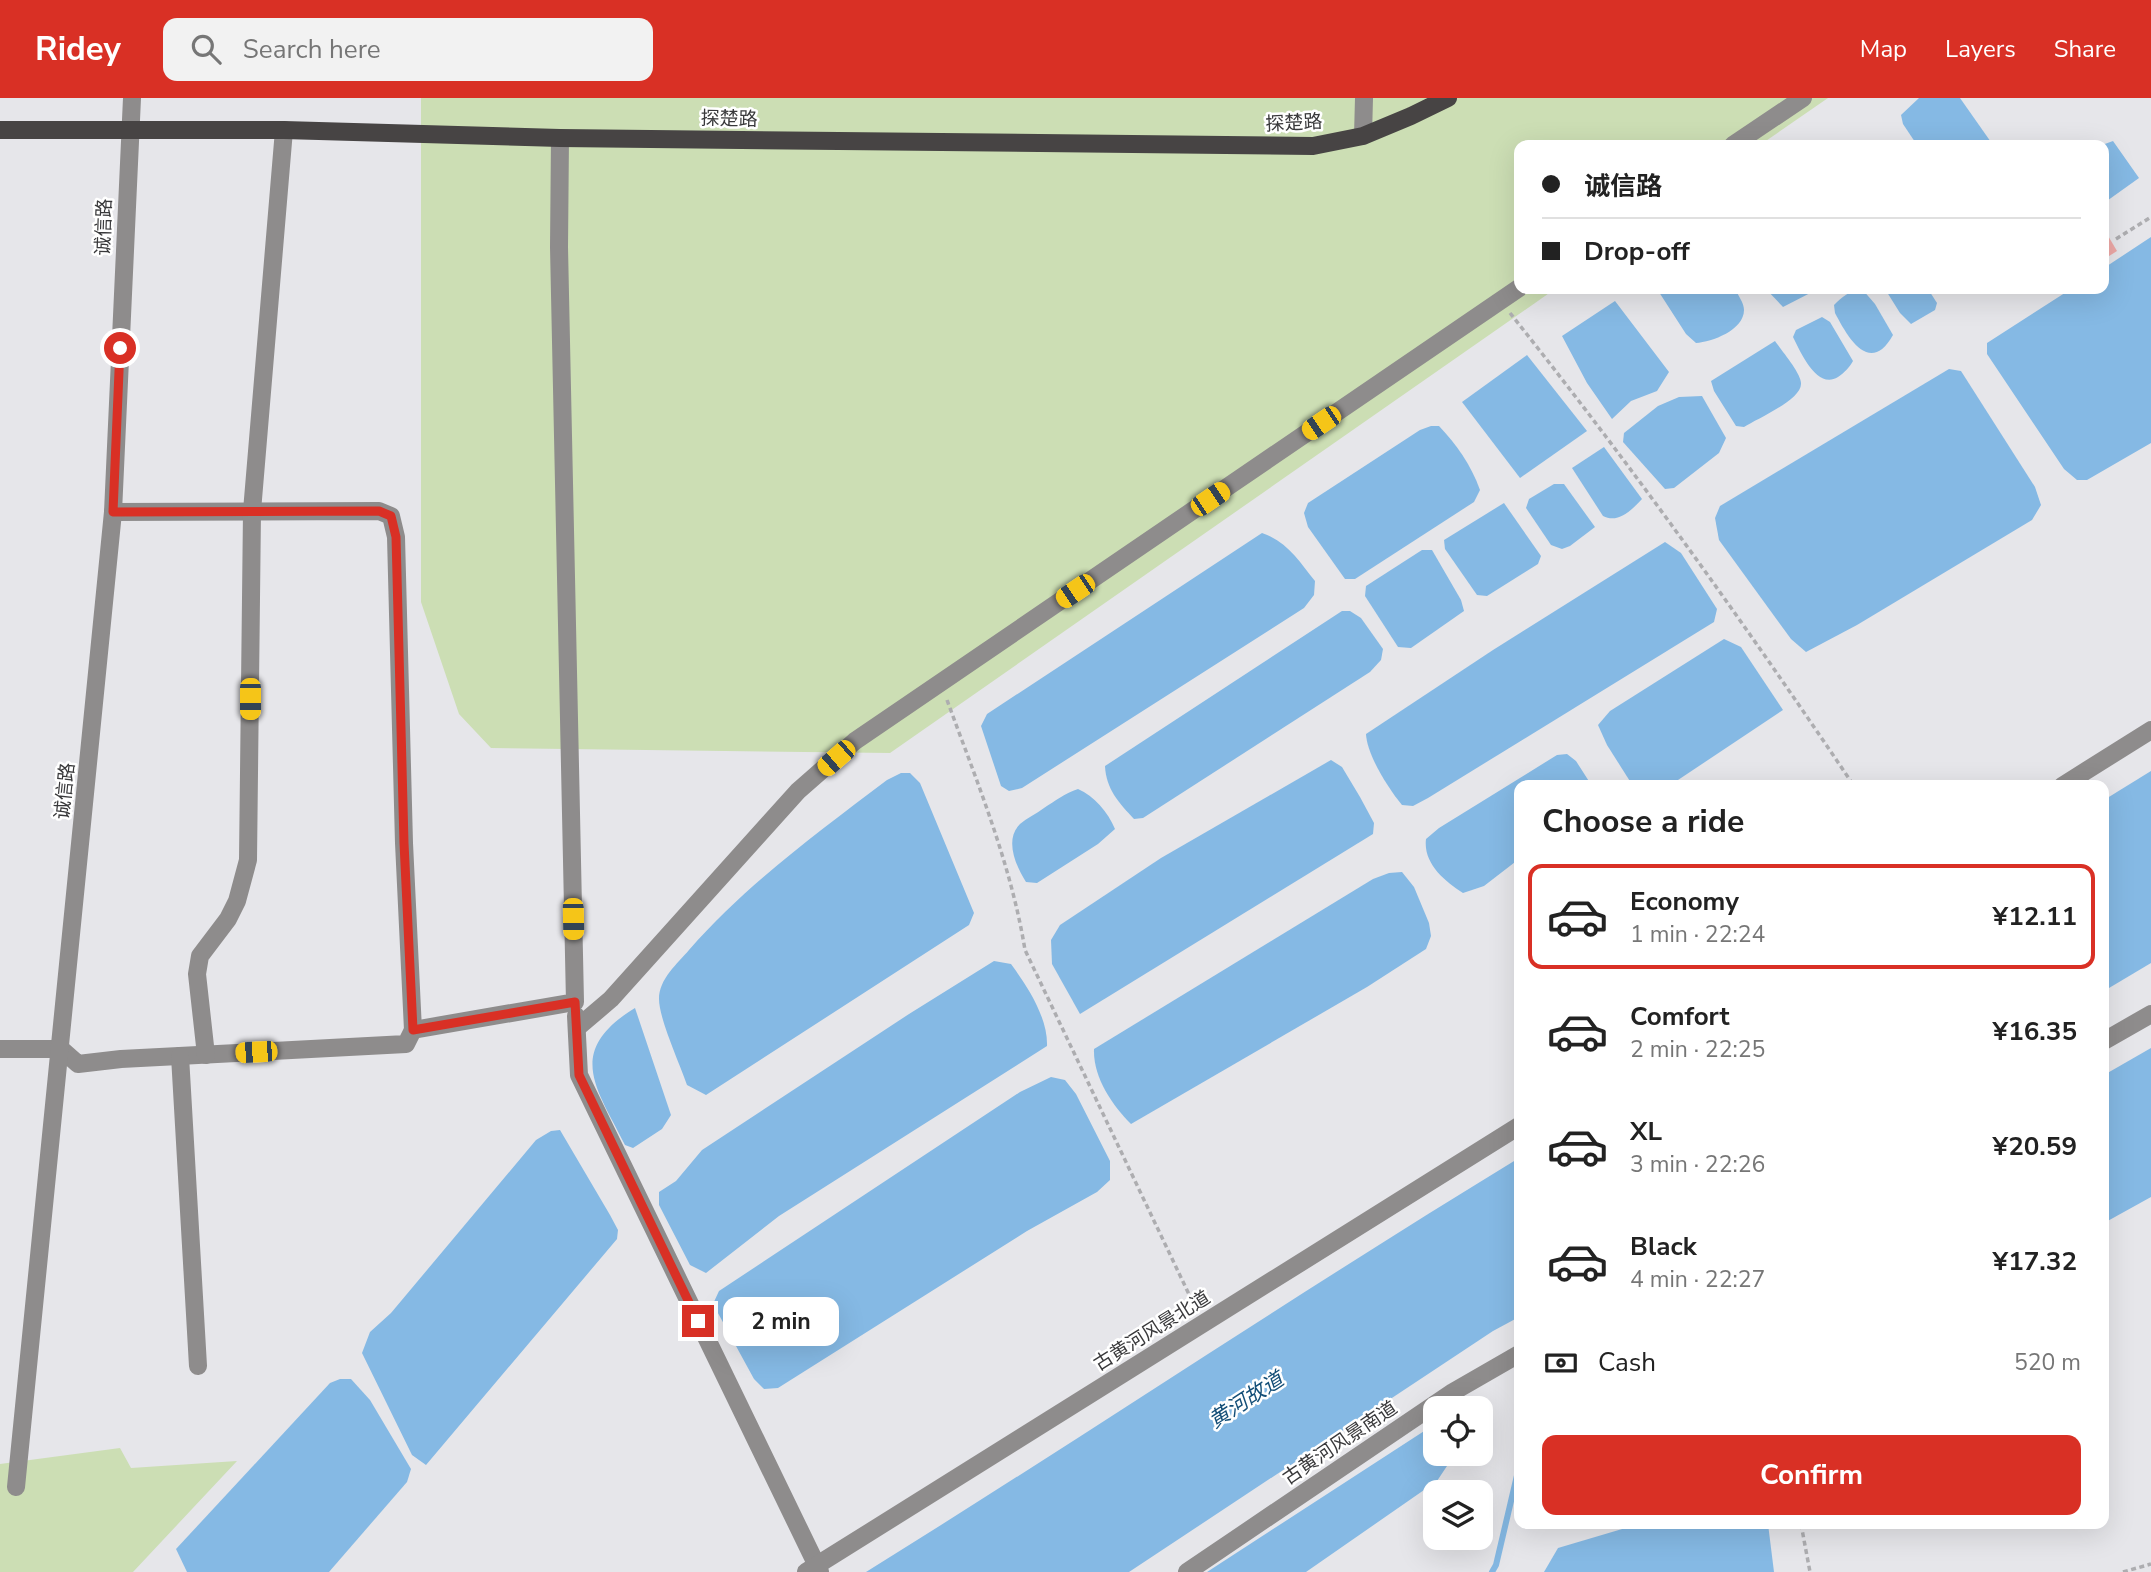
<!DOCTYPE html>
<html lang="en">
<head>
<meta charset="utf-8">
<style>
  :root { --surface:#fff; --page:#f2f2f2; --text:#222; --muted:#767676; --line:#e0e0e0; --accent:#d93025 }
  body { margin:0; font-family:"Nunito Sans","Noto Sans SC",sans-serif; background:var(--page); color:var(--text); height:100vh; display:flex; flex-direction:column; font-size:26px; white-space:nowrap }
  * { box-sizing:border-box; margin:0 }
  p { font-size:23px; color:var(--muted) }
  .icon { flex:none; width:38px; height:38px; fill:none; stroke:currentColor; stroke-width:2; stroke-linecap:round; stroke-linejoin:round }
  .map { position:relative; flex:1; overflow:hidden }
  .side { position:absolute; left:1514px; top:682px; width:595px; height:749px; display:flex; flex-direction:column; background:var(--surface); border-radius:14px; box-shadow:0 7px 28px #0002 }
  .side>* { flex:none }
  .banner { position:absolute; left:1514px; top:42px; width:595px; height:154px; border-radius:14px; box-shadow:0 7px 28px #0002; display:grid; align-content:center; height:154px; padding:0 28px; background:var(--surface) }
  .fabs { position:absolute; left:1423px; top:1298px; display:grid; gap:14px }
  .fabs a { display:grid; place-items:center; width:70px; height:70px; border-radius:14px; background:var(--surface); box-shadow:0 7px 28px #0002; font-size:35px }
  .end { position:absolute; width:32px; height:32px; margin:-16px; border:9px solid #d93025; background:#fff; box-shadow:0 0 0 4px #fff }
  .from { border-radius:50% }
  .bubble { position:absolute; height:49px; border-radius:14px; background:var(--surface); box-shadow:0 7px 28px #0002; font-size:23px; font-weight:700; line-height:49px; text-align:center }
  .car { position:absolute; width:21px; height:42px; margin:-21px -10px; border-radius:9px; box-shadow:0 0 5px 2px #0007; background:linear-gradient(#f5c518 24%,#345 0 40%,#f5c518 0 76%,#345 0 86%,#f5c518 0) }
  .banner b { display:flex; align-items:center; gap:24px; height:66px; font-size:26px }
  .banner b+b { border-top:2px solid var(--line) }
  .banner i { width:18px; height:18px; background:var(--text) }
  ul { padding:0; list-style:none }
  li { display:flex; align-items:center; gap:21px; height:105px; margin:0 14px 10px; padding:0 14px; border:4px solid transparent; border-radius:14px }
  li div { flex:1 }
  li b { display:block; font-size:26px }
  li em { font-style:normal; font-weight:700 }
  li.on { border-color:var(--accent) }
  li>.icon { width:63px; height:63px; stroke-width:1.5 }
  h2 { padding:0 28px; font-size:32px; line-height:84px }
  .pay { display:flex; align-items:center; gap:18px; height:77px; padding:0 28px; font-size:26px }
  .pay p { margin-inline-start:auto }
  .action { display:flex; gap:14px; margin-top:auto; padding:14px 28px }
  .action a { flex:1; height:80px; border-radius:14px; background:var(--accent); color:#fff; font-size:28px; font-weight:700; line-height:80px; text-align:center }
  header { display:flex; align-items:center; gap:42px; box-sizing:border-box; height:98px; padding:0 35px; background:var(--accent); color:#fff }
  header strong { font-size:33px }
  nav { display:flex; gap:38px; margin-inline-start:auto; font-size:24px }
  .search { width:490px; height:63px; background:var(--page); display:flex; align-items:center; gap:18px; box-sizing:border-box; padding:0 24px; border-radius:14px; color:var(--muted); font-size:26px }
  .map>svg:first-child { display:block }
</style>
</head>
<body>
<header>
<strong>Ridey</strong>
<div class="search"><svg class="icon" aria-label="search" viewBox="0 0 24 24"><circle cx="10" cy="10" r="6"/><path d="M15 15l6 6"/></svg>Search here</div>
<nav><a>Map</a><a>Layers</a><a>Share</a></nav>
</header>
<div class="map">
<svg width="2151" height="1474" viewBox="0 0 2151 1474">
  <rect width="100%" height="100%" fill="#e6e6ea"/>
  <g fill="#ccdeb4">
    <path d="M 421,0 L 1828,0 L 1760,47 L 1519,47 L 1519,191 L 1555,191 L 890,655 L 491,650 L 459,616 L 421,504 Z"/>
    <path d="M 120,1350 L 131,1370 L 237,1363 L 133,1474 L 0,1474 L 0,1366 Z"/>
  </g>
  <g fill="#85b9e4">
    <path d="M 1919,0 L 1960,0 L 1993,47 L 1917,47 L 1903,26 L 1901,17 Z"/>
    <path d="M 2113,43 L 2139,80 L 2104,105 L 2104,47 L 2102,47 Z"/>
    <path d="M 2151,139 L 2151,345 L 2087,382 L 2077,382 L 2064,371 L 1987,256 L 1987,245 L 2071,191 L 2104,191 L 2104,170 Z"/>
    <path d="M 1657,191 L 1735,191 C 1738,197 1744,205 1744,212 C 1744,232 1712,244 1696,245 L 1686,236 Z"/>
    <path d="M 1766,191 L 1818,191 L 1783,209 Z"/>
    <path d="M 1862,191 L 1875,206 L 1893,237 C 1870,278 1848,240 1835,215 L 1834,207 C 1842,199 1850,192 1862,191 Z"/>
    <path d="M 1885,191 L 1928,191 L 1937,205 L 1935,212 L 1911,226 L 1900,215 Z"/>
    <path d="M 1615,203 L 1669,274 L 1657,293 L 1631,303 L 1612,321 L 1587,285 L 1562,238 Z"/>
    <path d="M 1822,219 L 1830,224 L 1853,263 C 1849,270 1845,274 1838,279 C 1817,292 1801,255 1793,239 L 1796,232 Z"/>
    <path d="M 1775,243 C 1781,252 1802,276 1801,286 C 1801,302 1757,321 1744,329 L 1736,328 L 1714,293 L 1711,283 Z"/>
    <path d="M 1527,257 L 1587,333 L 1520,380 L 1462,304 Z"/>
    <path d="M 1949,271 L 1961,273 L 2035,389 L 2041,407 L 2032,422 L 1857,527 L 1806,554 L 1791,541 L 1719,442 L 1715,420 L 1720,408 Z"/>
    <path d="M 1702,298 L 1726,340 L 1719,355 L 1674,390 L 1665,391 L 1623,344 L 1624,335 L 1658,308 L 1679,299 Z"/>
    <path d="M 1431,328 L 1439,328 C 1457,347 1471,367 1480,392 L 1474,404 L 1355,481 L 1345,481 L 1308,429 L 1304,415 L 1308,405 L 1420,332 Z"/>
    <path d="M 1604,349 L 1642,401 C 1632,412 1618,426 1603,418 L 1572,370 Z"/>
    <path d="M 1554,386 L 1564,386 L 1595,429 L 1570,448 L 1562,451 L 1551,447 L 1526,410 L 1529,401 Z"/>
    <path d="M 1504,405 L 1541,458 L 1538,466 L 1487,498 L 1477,497 L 1445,451 L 1444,442 Z"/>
    <path d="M 1262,435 C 1287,443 1299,463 1315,483 L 1314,497 L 1304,510 L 1022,690 L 1009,693 L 1001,688 L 981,628 L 987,616 Z"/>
    <path d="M 1665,444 L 1681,455 L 1717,511 L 1714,524 L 1428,700 L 1413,708 L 1402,707 C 1388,690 1367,657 1366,636 L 1493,552 Z"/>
    <path d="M 1422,452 L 1432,452 L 1461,502 L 1464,513 L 1411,550 L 1398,549 L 1365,498 L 1366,488 Z"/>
    <path d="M 1342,513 L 1350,513 L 1361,520 L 1383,551 L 1381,562 L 1370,574 L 1143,720 L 1134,721 C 1119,705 1106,691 1105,668 Z"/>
    <path d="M 1724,541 L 1741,549 L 1783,612 L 1669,688 L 1633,688 L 1607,647 L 1598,627 L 1610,613 Z"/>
    <path d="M 1567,656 L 1576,663 L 1592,688 L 1519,688 L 1519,761 L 1484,788 L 1463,795 C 1444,783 1423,765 1426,741 L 1439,730 L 1557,657 Z"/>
    <path d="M 1331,662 L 1342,669 L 1360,699 L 1374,725 L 1373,736 L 1080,916 L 1052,866 L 1051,842 L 1060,827 L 1161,760 Z"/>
    <path d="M 2151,673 L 2151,865 L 2104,893 L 2104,702 Z"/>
    <path d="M 901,675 L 910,675 L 920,685 L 974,815 L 969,827 L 706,997 L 687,987 C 680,966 659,921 659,901 C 659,881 677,866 689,852 C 747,786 817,735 887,682 Z"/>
    <path d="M 1078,691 C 1094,698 1108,714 1115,731 L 1098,746 L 1037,785 L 1026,784 C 1016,768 1004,742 1020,726 C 1027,720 1036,716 1044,710 C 1055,703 1065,695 1078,691 Z"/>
    <path d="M 1402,774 L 1414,789 L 1429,825 L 1431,838 L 1426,851 L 1367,889 L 1131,1026 C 1112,1007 1093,979 1094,951 L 1373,781 L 1389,775 Z"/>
    <path d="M 994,863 L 1011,866 C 1028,889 1048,920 1047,948 L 779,1118 L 706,1175 L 690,1167 L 659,1107 L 659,1094 L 676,1083 L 702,1052 L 909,916 Z"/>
    <path d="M 635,910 L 671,1017 L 662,1031 L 633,1050 L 625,1047 C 596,989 565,953 635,910 Z"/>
    <path d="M 2151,950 L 2151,1099 L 2104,1125 L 2104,977 Z"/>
    <path d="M 1051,979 L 1065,982 L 1076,996 L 1110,1063 L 1110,1082 L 1097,1094 L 1027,1133 L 778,1290 L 764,1291 L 754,1281 L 713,1206 L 719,1193 L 1020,994 Z"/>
    <path d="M 560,1032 L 610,1117 L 618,1132 L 617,1141 L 426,1367 L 412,1357 L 362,1255 L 370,1234 L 391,1215 L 536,1042 L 551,1033 Z"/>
    <path d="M 1519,1060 L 1519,1219 L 1493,1233 L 1129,1474 L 866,1474 C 1085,1338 1299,1194 1519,1060 Z"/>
    <path d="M 340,1281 L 351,1281 L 370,1302 L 411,1371 L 407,1384 L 329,1474 L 187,1474 L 176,1451 L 330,1285 Z"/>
    <path d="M 1435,1326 L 1435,1356 L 1449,1356 L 1447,1368 L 1437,1383 L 1306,1474 L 1207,1474 Z"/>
    <path d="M 1639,1426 L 1768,1426 L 1774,1474 L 1544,1474 L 1558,1450 Z"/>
  </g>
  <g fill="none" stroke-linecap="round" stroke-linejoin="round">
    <path stroke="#85b9e4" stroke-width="6" d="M 1492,1474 L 1496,1467 L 1519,1369"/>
  </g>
  <path fill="#eea9a7" d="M 2107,136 L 2117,153 L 2106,160 L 2104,156 L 2104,138 Z"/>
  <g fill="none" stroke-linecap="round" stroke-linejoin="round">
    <g stroke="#adadb0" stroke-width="3.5" stroke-dasharray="5 3.5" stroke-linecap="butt">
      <path d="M 2116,141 L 2151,119"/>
      <path d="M 1510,215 C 1632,368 1745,526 1854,688"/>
      <path d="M 947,602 C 977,684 1011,766 1025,852 L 1196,1211"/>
      <path d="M 1801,1426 L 1810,1474"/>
      <path d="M 2123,1474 L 2151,1466"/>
    </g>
    <g stroke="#8e8c8c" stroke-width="18">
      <path d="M 1363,38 L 1364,0"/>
      <path d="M 1733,47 L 1803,0"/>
      <path d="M 113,414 L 379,413 L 391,418 L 396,439 L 404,745 L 413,932"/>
      <path d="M 2062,688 L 2151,632"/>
      <path d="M 576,918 L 579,977 L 820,1474"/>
      <path d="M 577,930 L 611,901 L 798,693 L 855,643 L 1519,190"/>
      <path d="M 2104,943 L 2151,916"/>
      <path d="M 0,951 L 61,951 L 78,966 L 121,961 L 406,946 L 413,932 L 575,904 L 559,149 L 560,40"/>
      <path d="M 206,957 L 197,876 L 200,858 L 228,821 L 237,803 L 248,762 L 252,413 L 284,32"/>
      <path d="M 180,958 L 198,1268"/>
      <path d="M 16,1389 L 113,414 L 132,0"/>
      <path d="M 806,1474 L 1519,1028"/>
      <path d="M 1187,1474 L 1453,1294 L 1519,1256"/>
    </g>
    <path stroke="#474444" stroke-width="18" d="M 0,32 L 284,32 L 560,40 L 1313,48 L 1363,38 L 1411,18 L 1448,0"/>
  </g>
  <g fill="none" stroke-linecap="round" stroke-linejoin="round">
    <path stroke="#d93025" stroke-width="9" d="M 120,250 L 113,414 L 379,413 L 391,418 L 396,439 L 404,745 L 413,932 L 575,904 L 579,977 L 698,1223"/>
  </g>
  <g text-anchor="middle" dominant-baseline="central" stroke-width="5" stroke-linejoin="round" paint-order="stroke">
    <g font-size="19" fill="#39393b" stroke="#fff">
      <text transform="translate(729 21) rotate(1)">探楚路</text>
      <text transform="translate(1294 25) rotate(-3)">探楚路</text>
      <text transform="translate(104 129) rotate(-88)">诚信路</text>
      <text transform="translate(65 693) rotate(-84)">诚信路</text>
      <text transform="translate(1152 1233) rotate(-32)">古黄河风景北道</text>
      <text transform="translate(1340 1345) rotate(-34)">古黄河风景南道</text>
    </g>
    <g font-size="21" font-style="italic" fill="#144f78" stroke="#fff">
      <text transform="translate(1246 1302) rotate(-33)">黄河故道</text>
    </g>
  </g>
</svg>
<div class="fabs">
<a><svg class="icon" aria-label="locate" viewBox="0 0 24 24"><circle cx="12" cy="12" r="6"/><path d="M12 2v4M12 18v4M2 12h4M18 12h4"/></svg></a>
<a><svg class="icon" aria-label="layers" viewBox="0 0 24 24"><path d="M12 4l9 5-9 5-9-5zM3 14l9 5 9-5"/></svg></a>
</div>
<i class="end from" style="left:120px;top:250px"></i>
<i class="end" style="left:698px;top:1223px"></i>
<div class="bubble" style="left:723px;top:1199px;width:116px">2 min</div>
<i class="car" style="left:1321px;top:325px;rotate:236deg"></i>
<i class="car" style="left:1210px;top:401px;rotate:56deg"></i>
<i class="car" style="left:1075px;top:493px;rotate:236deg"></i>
<i class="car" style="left:250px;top:601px;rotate:180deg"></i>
<i class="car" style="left:836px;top:660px;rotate:229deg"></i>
<i class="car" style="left:573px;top:821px;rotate:179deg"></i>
<i class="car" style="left:256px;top:954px;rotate:267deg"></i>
<div class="banner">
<b><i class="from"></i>诚信路</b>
<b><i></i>Drop-off</b>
</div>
<section class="side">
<h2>Choose a ride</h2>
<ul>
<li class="on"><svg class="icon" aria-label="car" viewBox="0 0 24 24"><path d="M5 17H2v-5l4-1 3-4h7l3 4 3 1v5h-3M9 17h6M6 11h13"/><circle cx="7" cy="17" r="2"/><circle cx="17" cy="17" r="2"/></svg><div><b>Economy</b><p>1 min · 22:24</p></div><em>¥12.11</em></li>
<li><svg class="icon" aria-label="car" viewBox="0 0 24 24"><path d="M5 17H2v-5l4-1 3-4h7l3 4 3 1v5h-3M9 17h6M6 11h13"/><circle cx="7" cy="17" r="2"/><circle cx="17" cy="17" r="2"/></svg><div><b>Comfort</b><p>2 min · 22:25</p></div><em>¥16.35</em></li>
<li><svg class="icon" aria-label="car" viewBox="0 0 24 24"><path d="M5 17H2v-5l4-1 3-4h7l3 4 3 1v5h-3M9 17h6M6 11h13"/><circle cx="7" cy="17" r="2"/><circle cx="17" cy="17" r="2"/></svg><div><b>XL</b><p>3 min · 22:26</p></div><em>¥20.59</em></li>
<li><svg class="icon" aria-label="car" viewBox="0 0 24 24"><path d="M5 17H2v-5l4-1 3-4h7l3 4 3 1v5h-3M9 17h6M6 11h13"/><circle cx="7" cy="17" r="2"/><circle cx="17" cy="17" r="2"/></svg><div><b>Black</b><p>4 min · 22:27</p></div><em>¥17.32</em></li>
</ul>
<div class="pay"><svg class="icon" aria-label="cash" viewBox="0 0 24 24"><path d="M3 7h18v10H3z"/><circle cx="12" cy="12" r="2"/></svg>Cash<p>520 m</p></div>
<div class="action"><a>Confirm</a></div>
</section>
</div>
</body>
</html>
